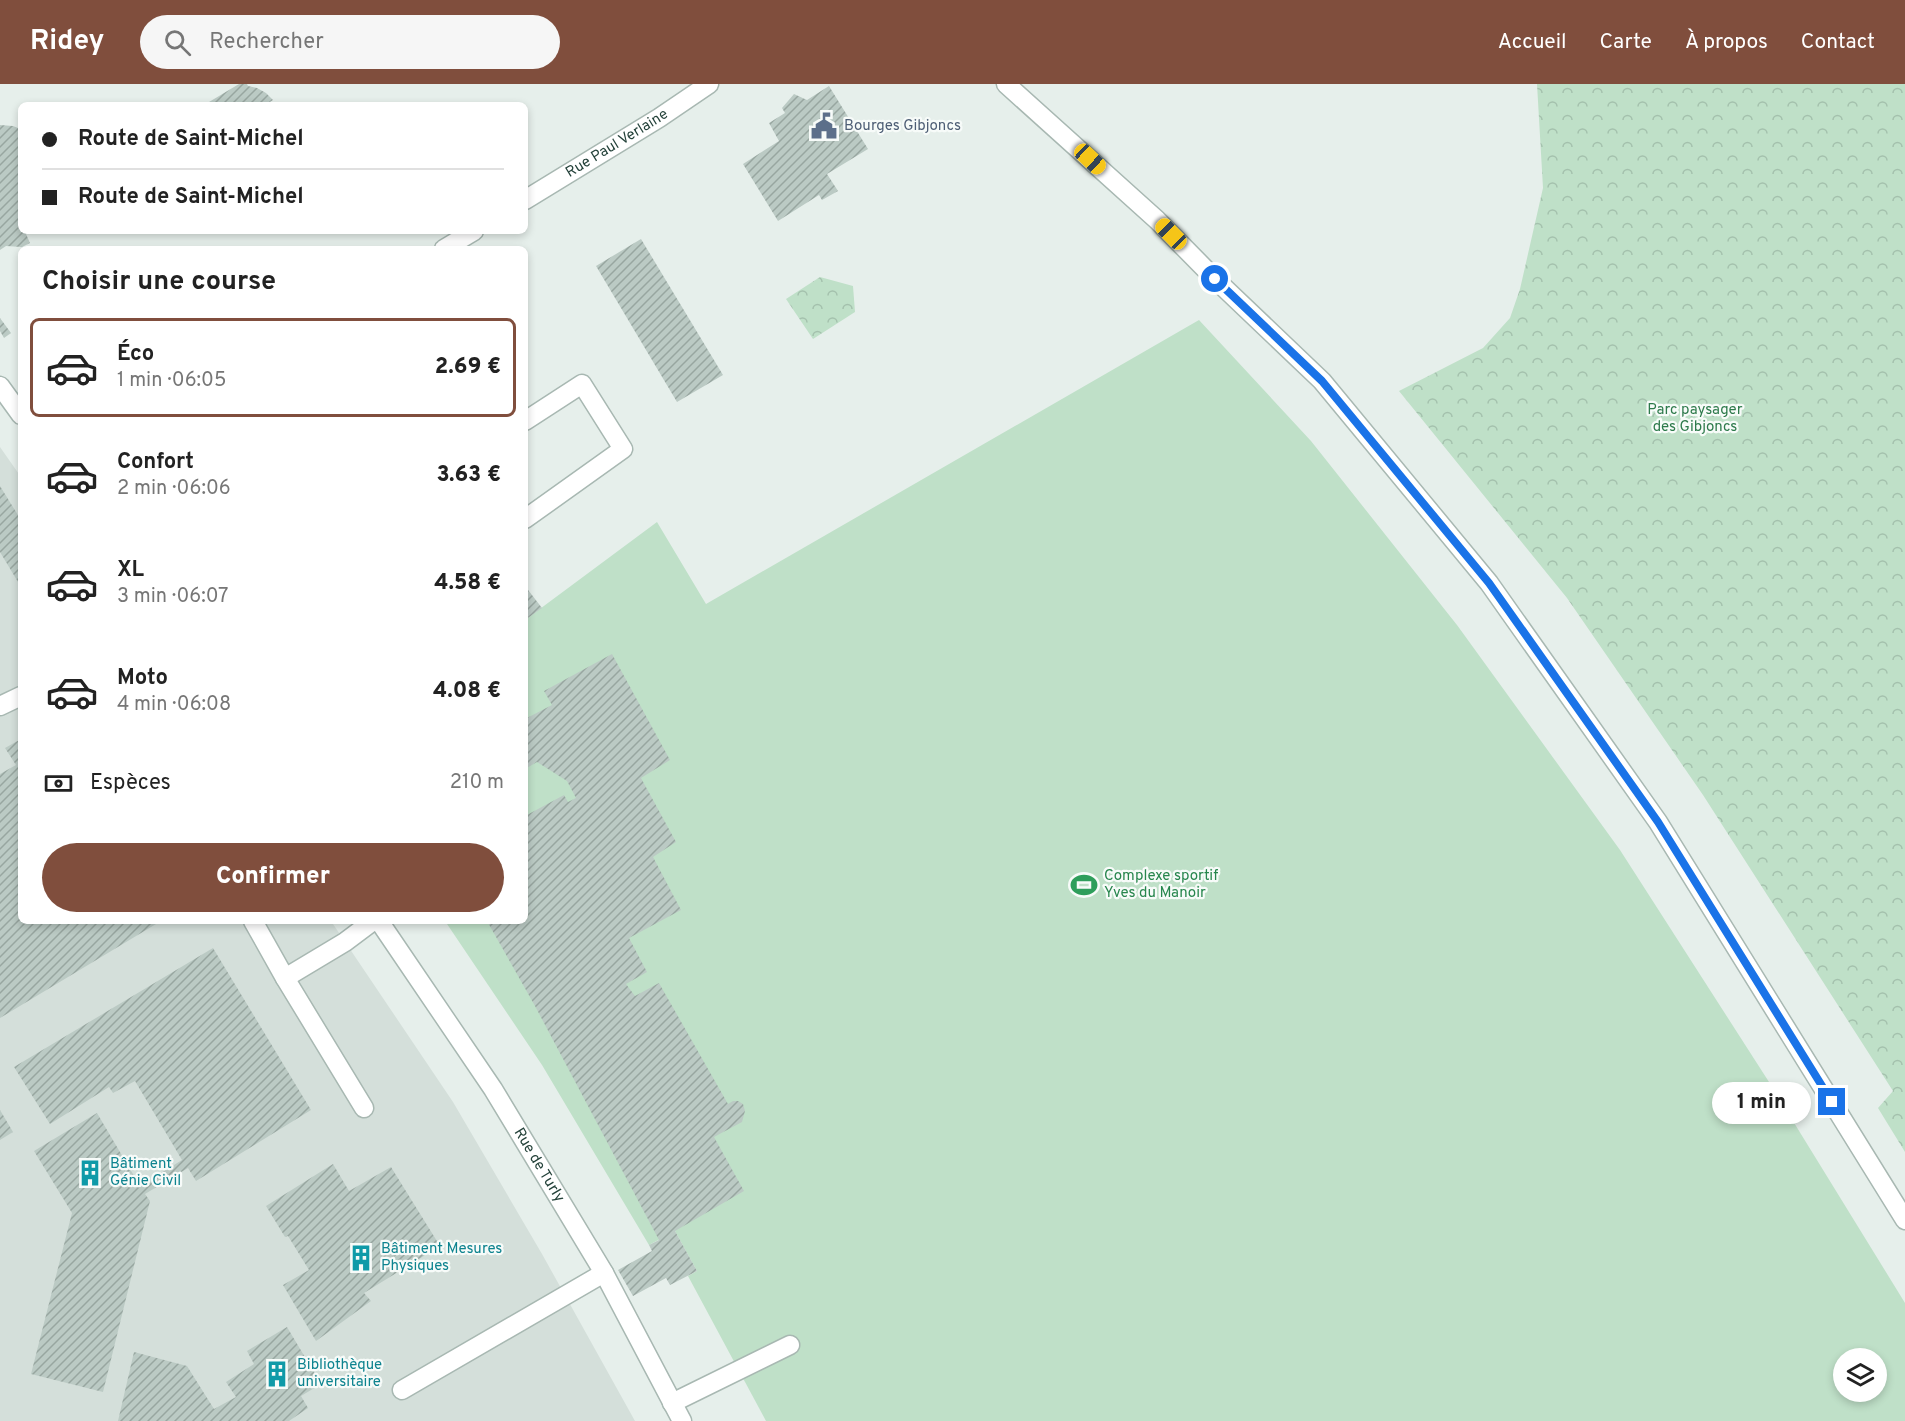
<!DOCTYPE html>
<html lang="fr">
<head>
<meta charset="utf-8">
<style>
  :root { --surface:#fff; --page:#f6f6f6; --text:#222; --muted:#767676; --line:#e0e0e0; --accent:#804e3d }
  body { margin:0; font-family:Overpass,sans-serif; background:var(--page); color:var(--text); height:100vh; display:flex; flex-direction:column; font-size:22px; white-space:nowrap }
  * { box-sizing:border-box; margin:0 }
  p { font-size:20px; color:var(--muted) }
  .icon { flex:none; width:33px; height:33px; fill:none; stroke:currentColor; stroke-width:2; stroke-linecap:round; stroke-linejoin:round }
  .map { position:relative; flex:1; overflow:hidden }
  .drawer { position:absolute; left:18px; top:162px; width:510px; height:678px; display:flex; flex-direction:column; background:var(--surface); border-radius:9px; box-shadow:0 3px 9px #0003 }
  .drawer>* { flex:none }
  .banner { position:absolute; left:18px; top:18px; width:510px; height:132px; border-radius:9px; box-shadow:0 3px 9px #0003; display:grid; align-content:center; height:132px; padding:0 24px; background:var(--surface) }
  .buttons { position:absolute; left:1833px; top:1264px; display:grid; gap:12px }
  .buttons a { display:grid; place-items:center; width:54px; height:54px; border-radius:50%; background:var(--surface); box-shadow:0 3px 9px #0003; font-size:30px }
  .end { position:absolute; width:27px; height:27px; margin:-14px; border:8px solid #1a73e8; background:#fff; box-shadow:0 0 0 3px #fff }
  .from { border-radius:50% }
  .bubble { position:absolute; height:42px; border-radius:21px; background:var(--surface); box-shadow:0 3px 9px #0003; font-size:20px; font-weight:800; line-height:42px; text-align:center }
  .car { position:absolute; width:18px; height:36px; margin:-18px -9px; border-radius:8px; box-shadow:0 0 4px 2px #0007; background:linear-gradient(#f5c518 24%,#345 0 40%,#f5c518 0 76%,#345 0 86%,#f5c518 0) }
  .banner b { display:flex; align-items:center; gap:21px; height:57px; font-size:22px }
  .banner b+b { border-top:2px solid var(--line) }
  .banner i { width:15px; height:15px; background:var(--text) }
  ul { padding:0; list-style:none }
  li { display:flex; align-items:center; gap:18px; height:99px; margin:0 12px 9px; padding:0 12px; border:3px solid transparent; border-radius:9px }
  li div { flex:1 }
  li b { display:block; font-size:22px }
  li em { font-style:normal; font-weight:800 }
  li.current { border-color:var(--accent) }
  li>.icon { width:54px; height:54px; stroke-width:1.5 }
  h2 { padding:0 24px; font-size:27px; line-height:72px }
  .pay { display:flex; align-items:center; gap:15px; height:66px; padding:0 24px; font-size:22px }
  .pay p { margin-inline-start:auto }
  .action { display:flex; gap:12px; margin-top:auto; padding:12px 24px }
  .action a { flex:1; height:69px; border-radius:36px; background:var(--accent); color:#fff; font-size:24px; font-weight:800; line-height:69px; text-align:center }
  header { display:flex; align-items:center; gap:36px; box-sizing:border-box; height:84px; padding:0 30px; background:var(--accent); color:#fff }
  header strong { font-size:28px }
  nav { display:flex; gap:33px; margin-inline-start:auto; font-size:21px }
  .search { width:420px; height:54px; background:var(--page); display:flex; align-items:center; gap:15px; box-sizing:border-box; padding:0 21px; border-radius:33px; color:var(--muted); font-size:22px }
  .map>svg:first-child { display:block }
</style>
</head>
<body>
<header>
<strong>Ridey</strong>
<div class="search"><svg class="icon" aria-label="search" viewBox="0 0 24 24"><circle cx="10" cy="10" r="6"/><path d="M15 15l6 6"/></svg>Rechercher</div>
<nav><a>Accueil</a><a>Carte</a><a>À propos</a><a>Contact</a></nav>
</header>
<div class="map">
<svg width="1905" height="1337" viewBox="0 0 1905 1337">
  <defs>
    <pattern id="forest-crowns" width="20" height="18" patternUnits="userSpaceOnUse" patternTransform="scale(1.5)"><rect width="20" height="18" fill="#bfe0c8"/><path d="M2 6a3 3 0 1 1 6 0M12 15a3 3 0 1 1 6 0" fill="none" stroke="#a4c1ad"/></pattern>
    <pattern id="building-hatch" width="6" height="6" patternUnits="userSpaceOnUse" patternTransform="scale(1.5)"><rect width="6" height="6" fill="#bbcac4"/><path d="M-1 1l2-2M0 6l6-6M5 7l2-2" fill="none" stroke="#98a6a0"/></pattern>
  </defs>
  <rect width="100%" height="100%" fill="#e6efeb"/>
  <path fill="#d4dfda" d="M 0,363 L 21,393 L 21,837 L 331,837 L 453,1018 L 542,1170 L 635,1337 L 0,1337 Z"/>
  <g fill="url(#forest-crowns)">
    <path d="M 1537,0 L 1905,0 L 1905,1068 L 1878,1024 L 1893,1007 L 1703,711 L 1567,514 L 1399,307 L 1483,264 L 1510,234 L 1520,205 L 1543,104 Z"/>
    <path d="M 820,193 L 853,202 L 855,228 L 813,255 L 786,215 Z"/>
  </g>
  <path fill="#bfe0c8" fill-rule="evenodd" d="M 1199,236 L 1311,357 L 1457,541 L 1620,766 L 1769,998 L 1905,1219 L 1905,1337 L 766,1337 L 688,1192 L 697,1187 L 675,1147 L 649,1161 L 542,981 L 445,837 L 525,837 L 525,536 L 657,438 L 706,520 ZM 1844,1275 L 1876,1275 L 1876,1308 L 1844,1308 Z"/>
  <g fill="url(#building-hatch)">
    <path d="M 239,0 L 247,0 L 248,2 L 257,4 L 266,9 L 273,16 L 265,21 L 204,21 Z"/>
    <path d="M 829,2 L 868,65 L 827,90 L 838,107 L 822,116 L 819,111 L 778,137 L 743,80 L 779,57 L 769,39 L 785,29 L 782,24 L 794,10 L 807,16 Z"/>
    <path d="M 0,41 L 13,42 L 18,44 L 21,42 L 21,147 L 31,147 L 26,150 L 30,159 L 22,163 L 6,162 L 0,166 Z"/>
    <path d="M 641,155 L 723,291 L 677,318 L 596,182 Z"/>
    <path d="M 0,234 L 11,249 L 4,254 L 0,247 Z"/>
    <path d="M 0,402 L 21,436 L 21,503 L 0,468 Z"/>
    <path d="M 525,502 L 542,524 L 525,536 Z"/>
    <path d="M 612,570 L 670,676 L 641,694 L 676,758 L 653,773 L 681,826 L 629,854 L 647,888 L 626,900 L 635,912 L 659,899 L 728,1020 L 733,1017 L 738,1017 L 743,1020 L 745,1027 L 742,1038 L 714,1053 L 744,1107 L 675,1147 L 697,1187 L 670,1201 L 666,1194 L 633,1212 L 618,1186 L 652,1167 L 649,1161 L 659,1156 L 535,922 L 487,837 L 525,837 L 525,732 L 564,711 L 568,718 L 576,714 L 567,697 L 537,678 L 525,685 L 525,635 L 552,621 L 544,607 Z"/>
    <path d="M 21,655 L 21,837 L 161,837 L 0,934 L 0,690 L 16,681 L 5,664 Z"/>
    <path d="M 213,864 L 311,1026 L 196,1097 L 188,1084 L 145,1110 L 150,1117 L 103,1308 L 31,1290 L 72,1129 L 34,1067 L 97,1029 L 140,1102 L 182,1076 L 135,997 L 113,1009 L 109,1003 L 50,1040 L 14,983 Z"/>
    <path d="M 0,1026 L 13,1048 L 0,1056 Z"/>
    <path d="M 333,1080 L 349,1107 L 391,1083 L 440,1162 L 364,1209 L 371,1217 L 316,1257 L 283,1201 L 309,1186 L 288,1152 L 285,1153 L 266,1122 Z"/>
    <path d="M 287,1243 L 321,1300 L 301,1312 L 308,1324 L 289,1337 L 118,1337 L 134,1268 L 187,1282 L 214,1325 L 236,1313 L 226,1298 L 254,1280 L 247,1267 Z"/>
  </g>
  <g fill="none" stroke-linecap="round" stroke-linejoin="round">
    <g stroke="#a8b8b2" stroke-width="21">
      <g id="minor">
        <path d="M 1006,0 L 1157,136 L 1215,195 L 1322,297 L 1489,499 L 1658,738 L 1905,1136"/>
        <path id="s1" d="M 525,116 L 659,34 L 709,0"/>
        <path d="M 444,165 L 474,147"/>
        <path d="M 0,302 L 21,331"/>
        <path d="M 525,337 L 582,300 L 623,365 L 525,435"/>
        <path d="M 0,622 L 21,612"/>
        <path d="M 253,837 L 285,894 L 364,1024"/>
        <path id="s2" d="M 379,837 L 493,1005 L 604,1189 L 682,1337"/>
        <path d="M 285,894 L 345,858 L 373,837"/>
        <path d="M 402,1306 L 604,1189"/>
        <path d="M 672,1319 L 790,1261"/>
      </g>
    </g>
    <use href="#minor" stroke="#fff" stroke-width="18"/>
  </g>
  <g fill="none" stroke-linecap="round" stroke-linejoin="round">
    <path stroke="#1a73e8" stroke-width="8" d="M 1215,195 L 1322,297 L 1489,499 L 1658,738 L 1832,1018"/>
  </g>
  <defs>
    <g id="civic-bare" transform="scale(2.07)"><path d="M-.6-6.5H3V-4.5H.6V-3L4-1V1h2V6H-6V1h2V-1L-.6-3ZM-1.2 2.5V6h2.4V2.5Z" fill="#5c6f8a" stroke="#f7fbf9" stroke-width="2.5" paint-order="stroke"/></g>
    <g id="stadium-bare" transform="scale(2.07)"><path d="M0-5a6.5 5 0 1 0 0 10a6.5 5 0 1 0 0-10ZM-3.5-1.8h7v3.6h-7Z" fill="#2e9e5b" stroke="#f7fbf9" stroke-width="2.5" paint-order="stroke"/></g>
    <g id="building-bare" transform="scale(2.07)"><path d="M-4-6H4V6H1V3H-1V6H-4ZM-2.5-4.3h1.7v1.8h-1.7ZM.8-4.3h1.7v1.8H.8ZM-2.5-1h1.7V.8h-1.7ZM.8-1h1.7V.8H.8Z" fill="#0f9aa8" stroke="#f7fbf9" stroke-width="2.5" paint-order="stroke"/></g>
  </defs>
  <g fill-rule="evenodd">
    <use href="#civic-bare" x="824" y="42"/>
    <use href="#stadium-bare" x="1084" y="801"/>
    <use href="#building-bare" x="90" y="1089"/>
    <use href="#building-bare" x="361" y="1174"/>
    <use href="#building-bare" x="277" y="1290"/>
  </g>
  <g text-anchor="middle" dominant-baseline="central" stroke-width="4.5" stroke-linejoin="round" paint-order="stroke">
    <g font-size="15" fill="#4e5e75" stroke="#f7fbf9" text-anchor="start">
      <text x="844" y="42">Bourges Gibjoncs</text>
    </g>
    <g font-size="15" fill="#24423a" stroke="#f7fbf9">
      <text stroke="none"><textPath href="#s1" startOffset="108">Rue Paul Verlaine</textPath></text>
      <text stroke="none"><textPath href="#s2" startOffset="292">Rue de Turly</textPath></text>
    </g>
    <g font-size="15" fill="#2d7a4b" stroke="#f7fbf9">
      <text x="1695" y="326">Parc paysager<tspan x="1695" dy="17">des Gibjoncs</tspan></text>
    </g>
    <g font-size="15" fill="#27864d" stroke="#f7fbf9" text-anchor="start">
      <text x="1104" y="792">Complexe sportif<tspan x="1104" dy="17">Yves du Manoir</tspan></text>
    </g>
    <g font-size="15" fill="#0d838f" stroke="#f7fbf9" text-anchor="start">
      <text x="110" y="1080">Bâtiment<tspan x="110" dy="17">Génie Civil</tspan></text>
      <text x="381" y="1165">Bâtiment Mesures<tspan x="381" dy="17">Physiques</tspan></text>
      <text x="297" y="1281">Bibliothèque<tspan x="297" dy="17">universitaire</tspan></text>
    </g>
  </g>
</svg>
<div class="buttons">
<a><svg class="icon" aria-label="layers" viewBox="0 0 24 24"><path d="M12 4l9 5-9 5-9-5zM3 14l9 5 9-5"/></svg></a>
</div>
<i class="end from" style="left:1215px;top:195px"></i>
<i class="end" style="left:1832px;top:1018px"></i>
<div class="bubble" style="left:1712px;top:998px;width:99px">1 min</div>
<i class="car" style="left:1090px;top:75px;rotate:133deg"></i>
<i class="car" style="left:1171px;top:150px;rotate:315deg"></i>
<div class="banner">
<b><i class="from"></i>Route de Saint-Michel</b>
<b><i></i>Route de Saint-Michel</b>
</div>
<section class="drawer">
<h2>Choisir une course</h2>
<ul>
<li class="current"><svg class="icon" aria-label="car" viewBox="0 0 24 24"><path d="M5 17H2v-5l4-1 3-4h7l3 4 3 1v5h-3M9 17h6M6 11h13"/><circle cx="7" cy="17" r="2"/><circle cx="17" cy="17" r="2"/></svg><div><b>Éco</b><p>1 min · 06:05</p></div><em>2.69 €</em></li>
<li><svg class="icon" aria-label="car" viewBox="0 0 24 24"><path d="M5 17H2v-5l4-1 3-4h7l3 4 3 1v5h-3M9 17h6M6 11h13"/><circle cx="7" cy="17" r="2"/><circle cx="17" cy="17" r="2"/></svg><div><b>Confort</b><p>2 min · 06:06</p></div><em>3.63 €</em></li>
<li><svg class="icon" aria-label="car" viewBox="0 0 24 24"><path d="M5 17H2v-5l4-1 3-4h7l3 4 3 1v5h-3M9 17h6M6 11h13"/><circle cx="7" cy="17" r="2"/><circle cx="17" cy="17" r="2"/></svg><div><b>XL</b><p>3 min · 06:07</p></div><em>4.58 €</em></li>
<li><svg class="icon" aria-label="car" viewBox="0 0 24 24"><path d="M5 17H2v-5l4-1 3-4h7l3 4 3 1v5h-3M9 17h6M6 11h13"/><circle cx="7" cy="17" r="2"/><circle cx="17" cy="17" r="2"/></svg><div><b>Moto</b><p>4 min · 06:08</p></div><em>4.08 €</em></li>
</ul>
<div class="pay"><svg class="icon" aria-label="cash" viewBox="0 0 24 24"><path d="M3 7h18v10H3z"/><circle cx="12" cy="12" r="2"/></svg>Espèces<p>210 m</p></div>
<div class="action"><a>Confirmer</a></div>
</section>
</div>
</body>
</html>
